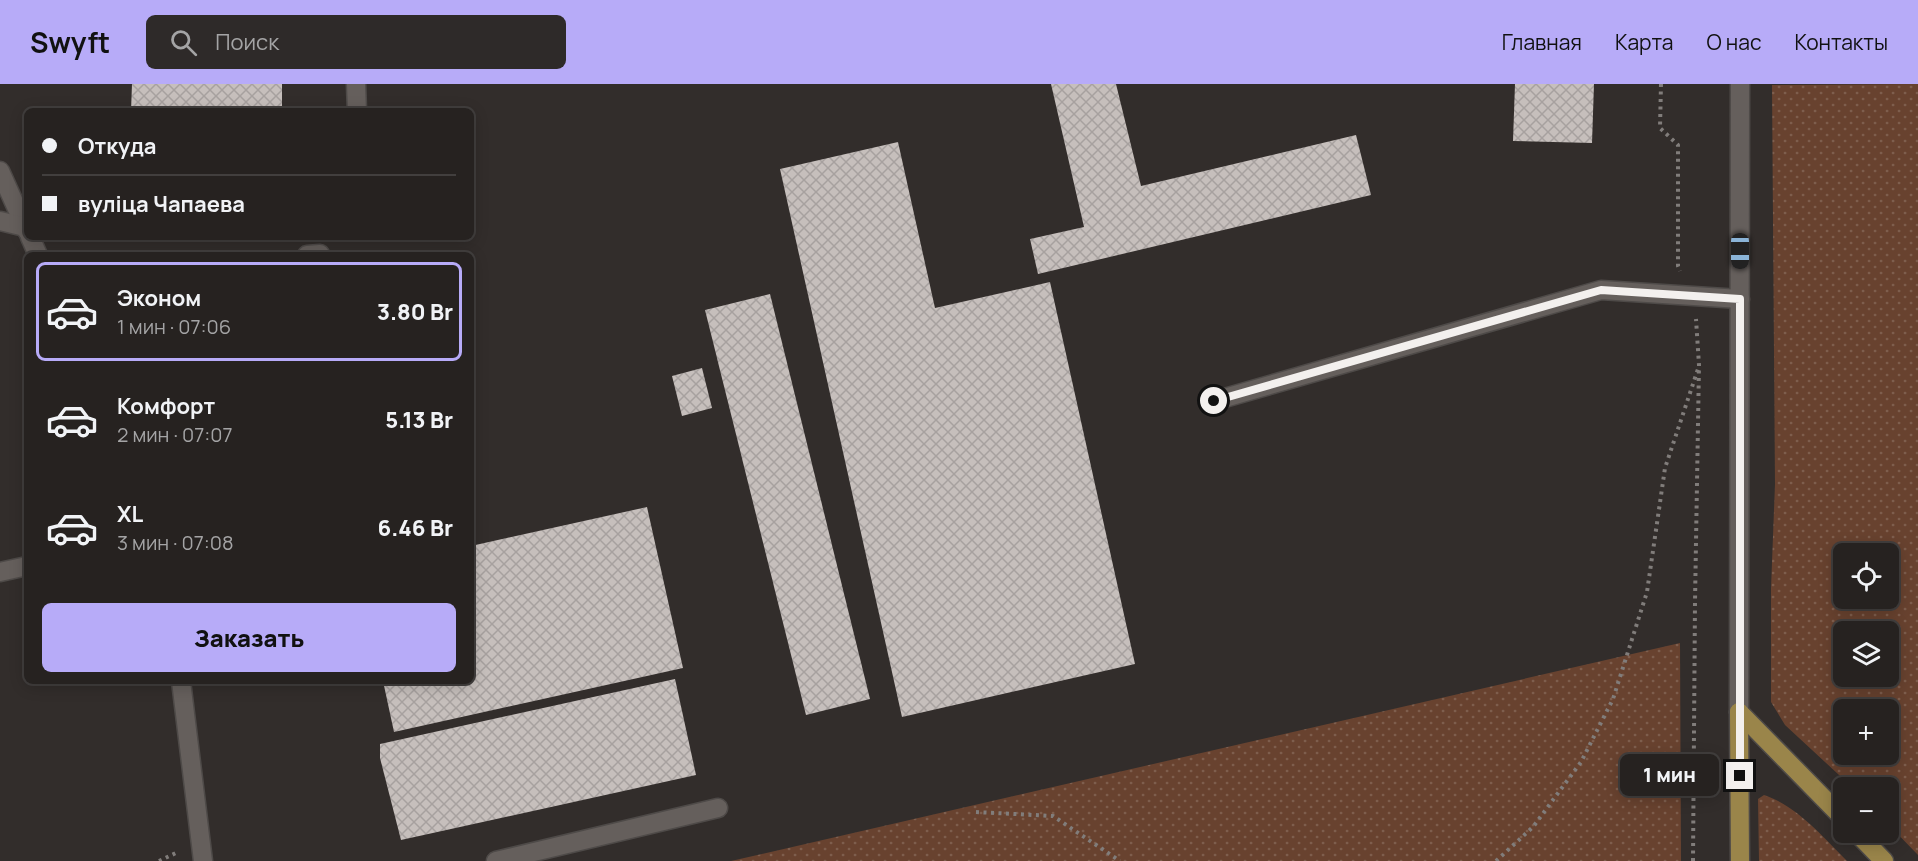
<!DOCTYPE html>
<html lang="ru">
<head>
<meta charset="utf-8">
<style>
  :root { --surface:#262220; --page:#2e2a29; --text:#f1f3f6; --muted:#a4a4a5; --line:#423f3e; --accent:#b7abf8 }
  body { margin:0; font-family:Manrope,sans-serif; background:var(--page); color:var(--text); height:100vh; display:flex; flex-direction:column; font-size:22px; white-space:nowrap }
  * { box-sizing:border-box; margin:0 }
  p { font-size:20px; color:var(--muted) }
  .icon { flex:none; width:33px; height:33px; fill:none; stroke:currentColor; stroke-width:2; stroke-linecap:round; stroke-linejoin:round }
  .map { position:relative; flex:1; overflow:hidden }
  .panel { position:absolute; left:24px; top:168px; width:450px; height:432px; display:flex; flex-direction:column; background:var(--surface); border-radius:9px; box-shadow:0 3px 15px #0003,0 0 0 2px var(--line) }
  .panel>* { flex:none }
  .hud { position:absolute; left:24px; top:24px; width:450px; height:132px; border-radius:9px; box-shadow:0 3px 15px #0003,0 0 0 2px var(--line); display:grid; align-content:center; height:132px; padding:0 18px; background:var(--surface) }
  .fabs { position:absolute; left:1833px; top:459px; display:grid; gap:12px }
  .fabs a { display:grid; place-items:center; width:66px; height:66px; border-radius:9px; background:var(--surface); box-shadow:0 3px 15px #0003,0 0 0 2px var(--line); font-size:30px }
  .end { position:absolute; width:27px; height:27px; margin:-14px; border:8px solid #f3f0ee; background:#111; box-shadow:0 0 0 3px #111 }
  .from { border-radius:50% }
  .bubble { position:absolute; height:42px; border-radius:9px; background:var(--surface); box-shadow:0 3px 15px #0003,0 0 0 2px var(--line); font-size:20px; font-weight:800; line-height:42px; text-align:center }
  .car { position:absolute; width:18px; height:36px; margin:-18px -9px; border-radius:8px; box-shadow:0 0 4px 2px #0007; background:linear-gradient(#222 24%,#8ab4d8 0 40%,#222 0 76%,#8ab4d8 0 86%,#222 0) }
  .hud b { display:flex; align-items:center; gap:21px; height:57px; font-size:22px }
  .hud b+b { border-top:2px solid var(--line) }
  .hud i { width:15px; height:15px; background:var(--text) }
  ul { padding:10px 0 0; list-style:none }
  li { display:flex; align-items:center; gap:18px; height:99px; margin:0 12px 9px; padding:0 6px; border:3px solid transparent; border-radius:9px }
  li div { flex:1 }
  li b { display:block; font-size:22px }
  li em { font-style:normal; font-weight:800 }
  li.on { border-color:var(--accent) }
  li>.icon { width:54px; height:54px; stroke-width:1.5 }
  .action { display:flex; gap:12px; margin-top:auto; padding:12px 18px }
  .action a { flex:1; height:69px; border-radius:9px; background:var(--accent); color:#111; font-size:24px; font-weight:800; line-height:69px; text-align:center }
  header { display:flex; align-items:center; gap:36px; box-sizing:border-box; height:84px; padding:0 30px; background:var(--accent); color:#111 }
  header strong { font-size:28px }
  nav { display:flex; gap:33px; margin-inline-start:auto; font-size:21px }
  .search { width:420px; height:54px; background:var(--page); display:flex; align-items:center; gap:15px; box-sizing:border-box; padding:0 21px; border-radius:9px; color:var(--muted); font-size:22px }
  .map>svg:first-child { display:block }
</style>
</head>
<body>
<header>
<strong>Swyft</strong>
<div class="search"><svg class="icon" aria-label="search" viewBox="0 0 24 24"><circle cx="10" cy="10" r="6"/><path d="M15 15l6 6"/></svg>Поиск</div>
<nav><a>Главная</a><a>Карта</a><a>О нас</a><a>Контакты</a></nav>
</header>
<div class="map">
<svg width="1918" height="777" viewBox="0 0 1918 777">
  <defs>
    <pattern id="grass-dots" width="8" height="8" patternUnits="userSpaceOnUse" patternTransform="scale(1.5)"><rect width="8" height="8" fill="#68422f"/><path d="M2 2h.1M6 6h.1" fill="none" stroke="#7e5e4d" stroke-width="1.8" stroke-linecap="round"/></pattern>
    <pattern id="building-cross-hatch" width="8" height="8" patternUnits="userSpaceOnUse" patternTransform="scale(1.5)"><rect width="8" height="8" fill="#c6bfbc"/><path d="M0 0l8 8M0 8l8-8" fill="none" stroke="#a7a19f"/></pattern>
  </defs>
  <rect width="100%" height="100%" fill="#322d2b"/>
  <g fill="url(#grass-dots)" fill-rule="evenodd">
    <path d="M 1918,0 L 1918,771 L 1889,741 L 1888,704 L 1852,703 L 1785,641 L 1771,618 L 1771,505 L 1775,400 L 1772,1 ZM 1844,470 L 1888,470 L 1888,514 L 1844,514 ZM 1844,548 L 1888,548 L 1888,592 L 1844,592 ZM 1844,626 L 1888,626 L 1888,670 L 1844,670 Z"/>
    <path d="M 1680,559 L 1681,777 L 731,777 Z"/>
    <path d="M 1764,711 C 1797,722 1823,753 1847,777 L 1759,777 L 1758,715 Z"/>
  </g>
  <g fill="url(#building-cross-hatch)">
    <path d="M 132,0 L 282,0 L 282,27 L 131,27 Z"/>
    <path d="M 1051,0 L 1116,0 L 1141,102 L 1356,51 L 1371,111 L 1038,190 L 1030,155 L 1084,143 Z"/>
    <path d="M 1515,0 L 1594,0 L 1592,59 L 1513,57 Z"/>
    <path d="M 898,58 L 935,224 L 1050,198 L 1135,580 L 902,633 L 780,85 Z"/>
    <path d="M 770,210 L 870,615 L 806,631 L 705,226 Z"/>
    <path d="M 702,284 L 712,324 L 682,332 L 672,292 Z"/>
    <path d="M 647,423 L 683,584 L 394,648 L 383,597 L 471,597 L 471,462 Z"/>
    <path d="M 675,595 L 696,691 L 401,756 L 380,674 L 380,660 Z"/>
  </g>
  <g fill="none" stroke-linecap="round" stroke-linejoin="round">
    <g stroke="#4e4a48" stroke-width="21">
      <g id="minor">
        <path d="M 356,0 L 357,27"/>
        <path d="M 0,87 L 27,147"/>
        <path d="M 0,137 L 25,143"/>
        <path d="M 30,153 L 38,171"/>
        <path d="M 307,171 L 320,170"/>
        <path d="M 1214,317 L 1601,206 L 1740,215"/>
        <path d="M 0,488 L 27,482"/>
        <path d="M 181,597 L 203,777"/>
        <path d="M 1739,628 L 1740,0"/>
        <path d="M 496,777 L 718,724"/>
      </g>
    </g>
    <g stroke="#4e4a48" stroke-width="21">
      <g id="major">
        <path d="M 1739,628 L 1844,735"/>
        <path d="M 1739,628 L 1740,777"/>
        <path d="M 1856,748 L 1884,777"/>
      </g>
    </g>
    <g stroke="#817d7b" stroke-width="4" stroke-dasharray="3 4.5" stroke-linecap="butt">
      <path d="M 1661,0 L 1660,44 L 1678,61 L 1678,182 L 1680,187"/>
      <path d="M 976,728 L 1053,732 L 1120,777"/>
      <path d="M 159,777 L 178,768"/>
      <path d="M 1496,777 L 1533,743 L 1581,678 L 1613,615 L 1647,508 L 1665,384 L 1698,285"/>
      <path d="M 1693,777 L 1695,518 L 1699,281 L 1696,235"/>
    </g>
    <use href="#minor" stroke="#655f5c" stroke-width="18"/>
    <use href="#major" stroke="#9a854a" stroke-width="18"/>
  </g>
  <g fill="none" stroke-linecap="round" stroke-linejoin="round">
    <path stroke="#f3f0ee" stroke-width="8" d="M 1214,317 L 1601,206 L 1740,215 L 1740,692"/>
  </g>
</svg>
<div class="fabs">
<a><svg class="icon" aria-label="locate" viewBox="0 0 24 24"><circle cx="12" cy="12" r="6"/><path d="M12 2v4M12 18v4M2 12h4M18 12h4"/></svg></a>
<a><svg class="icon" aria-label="layers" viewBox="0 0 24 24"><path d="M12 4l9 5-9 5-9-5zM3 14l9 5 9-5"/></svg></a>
<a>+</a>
<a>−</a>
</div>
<i class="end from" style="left:1214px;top:317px"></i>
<i class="end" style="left:1740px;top:692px"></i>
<div class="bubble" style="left:1620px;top:670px;width:99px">1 мин</div>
<i class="car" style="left:1740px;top:167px;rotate:180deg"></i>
<div class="hud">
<b><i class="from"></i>Откуда</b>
<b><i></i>вуліца Чапаева</b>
</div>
<section class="panel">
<ul>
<li class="on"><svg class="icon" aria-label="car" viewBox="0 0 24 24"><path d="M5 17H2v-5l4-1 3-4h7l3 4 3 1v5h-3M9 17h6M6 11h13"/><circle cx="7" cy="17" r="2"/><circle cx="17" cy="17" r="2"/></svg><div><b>Эконом</b><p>1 мин · 07:06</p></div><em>3.80 Br</em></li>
<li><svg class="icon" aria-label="car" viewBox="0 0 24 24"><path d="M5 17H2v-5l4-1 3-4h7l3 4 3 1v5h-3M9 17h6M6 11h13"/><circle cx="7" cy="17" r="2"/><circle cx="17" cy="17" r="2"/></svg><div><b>Комфорт</b><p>2 мин · 07:07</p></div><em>5.13 Br</em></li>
<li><svg class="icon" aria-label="car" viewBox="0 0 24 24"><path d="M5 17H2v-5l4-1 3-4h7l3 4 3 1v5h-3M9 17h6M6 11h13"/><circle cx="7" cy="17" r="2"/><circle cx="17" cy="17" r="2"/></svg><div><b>XL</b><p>3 мин · 07:08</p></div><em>6.46 Br</em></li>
</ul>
<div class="action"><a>Заказать</a></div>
</section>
</div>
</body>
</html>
